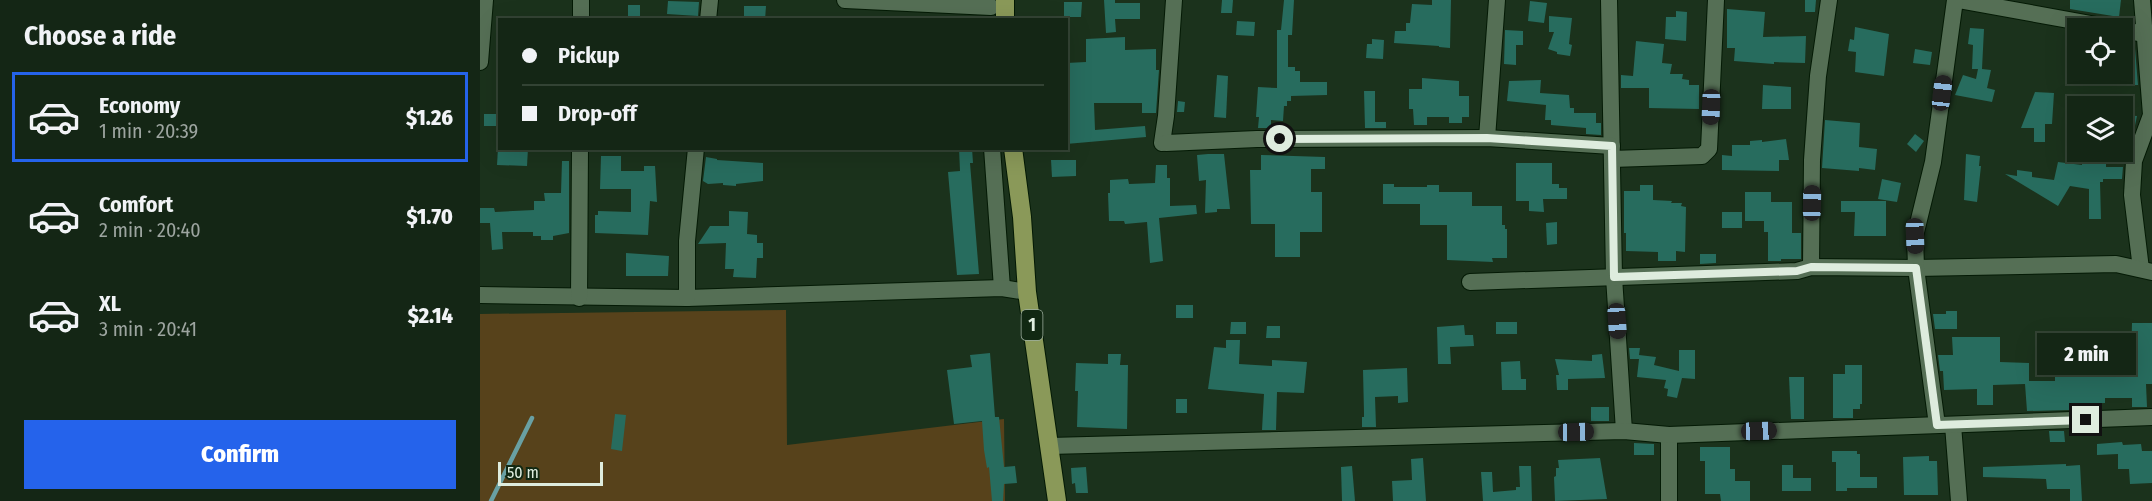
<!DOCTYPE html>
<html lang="en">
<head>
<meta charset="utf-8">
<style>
  :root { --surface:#142615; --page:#213222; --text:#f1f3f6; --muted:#9da5a0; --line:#334334; --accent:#2563eb }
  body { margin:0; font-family:"Fira Sans Condensed",sans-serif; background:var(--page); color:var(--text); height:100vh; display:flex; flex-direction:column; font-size:22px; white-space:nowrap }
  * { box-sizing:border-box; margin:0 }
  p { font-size:20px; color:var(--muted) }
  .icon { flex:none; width:33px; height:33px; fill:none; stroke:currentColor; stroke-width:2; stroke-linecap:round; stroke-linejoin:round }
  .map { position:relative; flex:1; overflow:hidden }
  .side { display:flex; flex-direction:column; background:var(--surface); width:480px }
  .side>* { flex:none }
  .hud { position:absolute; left:18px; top:18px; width:570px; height:132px; border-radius:0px; box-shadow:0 6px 24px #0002,0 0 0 2px var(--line); display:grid; align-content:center; height:132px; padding:0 24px; background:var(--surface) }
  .controls { position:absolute; left:1587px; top:18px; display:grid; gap:12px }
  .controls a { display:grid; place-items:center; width:66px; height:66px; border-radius:0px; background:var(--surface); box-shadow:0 6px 24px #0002,0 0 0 2px var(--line); font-size:30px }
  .scale { position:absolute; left:18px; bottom:15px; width:105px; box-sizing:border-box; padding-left:6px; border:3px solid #deecde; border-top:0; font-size:16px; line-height:21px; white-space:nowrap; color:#deecde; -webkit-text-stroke:4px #112812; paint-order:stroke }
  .end { position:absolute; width:27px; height:27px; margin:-14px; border:8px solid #deecde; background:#111; box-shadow:0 0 0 3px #111 }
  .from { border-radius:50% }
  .bubble { position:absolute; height:42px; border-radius:0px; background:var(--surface); box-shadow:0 6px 24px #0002,0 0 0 2px var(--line); font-size:20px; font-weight:800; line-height:42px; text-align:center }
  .car { position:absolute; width:18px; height:36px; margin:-18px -9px; border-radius:8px; box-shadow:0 0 4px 2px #0007; background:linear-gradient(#222 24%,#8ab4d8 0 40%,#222 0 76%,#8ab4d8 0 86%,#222 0) }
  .hud b { display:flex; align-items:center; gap:21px; height:57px; font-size:22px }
  .hud b+b { border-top:2px solid var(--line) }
  .hud i { width:15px; height:15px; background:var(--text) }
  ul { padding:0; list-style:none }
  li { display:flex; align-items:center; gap:18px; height:90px; margin:0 12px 9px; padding:0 12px; border:3px solid transparent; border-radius:0px }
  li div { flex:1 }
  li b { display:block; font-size:22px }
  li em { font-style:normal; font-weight:800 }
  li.current { border-color:var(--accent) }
  li>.icon { width:54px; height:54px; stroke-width:1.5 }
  h2 { padding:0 24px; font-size:27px; line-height:72px }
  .cta { display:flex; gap:12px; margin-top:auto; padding:12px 24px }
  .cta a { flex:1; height:69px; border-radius:0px; background:var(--accent); color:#fff; font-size:24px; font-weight:800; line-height:69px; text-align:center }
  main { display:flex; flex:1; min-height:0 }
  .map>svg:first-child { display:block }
</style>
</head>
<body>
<main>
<section class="side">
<h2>Choose a ride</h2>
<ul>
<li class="current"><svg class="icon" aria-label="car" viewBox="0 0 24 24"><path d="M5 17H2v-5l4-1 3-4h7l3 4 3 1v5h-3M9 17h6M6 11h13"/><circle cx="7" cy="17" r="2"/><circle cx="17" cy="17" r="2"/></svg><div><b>Economy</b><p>1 min · 20:39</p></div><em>$1.26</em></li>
<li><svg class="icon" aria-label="car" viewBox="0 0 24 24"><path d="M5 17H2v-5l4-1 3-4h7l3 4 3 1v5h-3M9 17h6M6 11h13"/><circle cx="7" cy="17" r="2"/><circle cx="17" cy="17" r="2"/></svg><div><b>Comfort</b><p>2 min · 20:40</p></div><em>$1.70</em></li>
<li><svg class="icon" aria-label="car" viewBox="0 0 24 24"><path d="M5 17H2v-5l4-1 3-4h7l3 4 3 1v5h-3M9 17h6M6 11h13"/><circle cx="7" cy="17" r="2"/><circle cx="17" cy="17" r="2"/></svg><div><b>XL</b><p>3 min · 20:41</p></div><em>$2.14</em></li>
</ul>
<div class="cta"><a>Confirm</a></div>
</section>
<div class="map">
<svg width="1672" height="501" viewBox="0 0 1672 501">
  <rect width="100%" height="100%" fill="#1b321c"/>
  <path fill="#57421b" d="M 306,310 L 307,445 L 524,419 L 525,501 L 0,501 L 0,314 Z"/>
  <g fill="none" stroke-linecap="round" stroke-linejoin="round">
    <path stroke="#69a0a3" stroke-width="4.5" d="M 11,501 L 52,418"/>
  </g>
  <g fill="#276c5e">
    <path d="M 624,0 L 635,0 L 635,3 L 660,3 L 660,19 L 635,19 L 636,32 L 626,33 Z"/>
    <path d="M 742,0 L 753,0 L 752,13 L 741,13 Z"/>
    <path d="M 804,0 L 814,0 L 812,35 L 808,35 L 808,67 L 815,67 L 815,71 L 820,71 L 820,82 L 847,82 L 847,95 L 811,96 L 811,101 L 807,101 L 807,106 L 804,106 L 803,121 L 791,120 L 791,128 L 778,128 L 779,117 L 776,117 L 778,87 L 797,88 L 797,30 L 801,30 Z"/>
    <path d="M 952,0 L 971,0 L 970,48 L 959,47 L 959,46 L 914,43 L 915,31 L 926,31 L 926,23 L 930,23 L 932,4 L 952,5 Z"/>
    <path d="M 1325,0 L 1336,0 L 1335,12 L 1325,12 Z"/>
    <path d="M 1590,0 L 1641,0 L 1639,17 L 1590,9 Z"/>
    <path d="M 188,1 L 219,2 L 218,16 L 187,14 Z"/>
    <path d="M 1050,1 L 1067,3 L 1064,23 L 1048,21 Z"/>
    <path d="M 584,2 L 602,2 L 601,17 L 584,17 Z"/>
    <rect x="148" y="5" width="12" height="15"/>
    <path d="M 264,6 L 286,6 L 285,20 L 264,20 Z"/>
    <path d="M 1247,9 L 1285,12 L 1283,37 L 1326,36 L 1325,63 L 1294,62 L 1294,64 L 1254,61 L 1255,48 L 1247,48 Z"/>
    <path d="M 1196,11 L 1207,12 L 1206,41 L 1185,39 L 1186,17 L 1196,17 Z"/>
    <path d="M 1069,16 L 1092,18 L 1089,44 L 1092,45 L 1090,56 L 1077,54 L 1077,52 L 1068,49 L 1074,32 L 1069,32 Z"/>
    <path d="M 757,21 L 775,22 L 774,36 L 756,35 Z"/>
    <path d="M 1375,27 L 1409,34 L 1404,76 L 1375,72 L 1376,52 L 1368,51 L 1370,39 L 1374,40 Z"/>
    <path d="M 1490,28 L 1504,29 L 1502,69 L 1511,70 L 1507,88 L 1515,90 L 1512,102 L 1475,95 L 1483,75 L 1496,79 L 1498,69 L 1492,69 L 1493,45 L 1488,44 Z"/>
    <path d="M 1025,30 L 1043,31 L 1043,45 L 1036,45 L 1036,65 L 1024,64 Z"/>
    <path d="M 645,37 L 645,50 L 676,49 L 676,70 L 679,70 L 676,113 L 662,113 L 662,103 L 614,103 L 615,130 L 665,126 L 666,137 L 586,144 L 586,63 L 606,62 L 606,39 Z"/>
    <path d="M 892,39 L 904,40 L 903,59 L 886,58 L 887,44 L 892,44 Z"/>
    <path d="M 1156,41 L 1184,44 L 1182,63 L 1192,64 L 1190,74 L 1203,74 L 1202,79 L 1209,80 L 1209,85 L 1219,85 L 1219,109 L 1169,108 L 1169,88 L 1141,88 L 1141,75 L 1153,76 Z"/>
    <path d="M 1646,48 L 1655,48 L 1658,85 L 1613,86 L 1613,74 L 1647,74 Z"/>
    <path d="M 1435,49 L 1452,52 L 1450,65 L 1433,63 Z"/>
    <path d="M 737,75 L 748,76 L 746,118 L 734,117 Z"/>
    <path d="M 942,78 L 979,81 L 979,96 L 989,96 L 989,117 L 982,117 L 982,123 L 969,123 L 969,117 L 947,117 L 947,125 L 934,125 L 933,109 L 929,109 L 929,89 L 942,89 Z"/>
    <path d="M 1061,80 L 1060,93 L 1089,95 L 1090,108 L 1094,108 L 1094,113 L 1116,113 L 1116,123 L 1121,123 L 1121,135 L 1106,134 L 1106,128 L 1071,125 L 1071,120 L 1065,120 L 1066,105 L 1027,101 L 1029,81 Z"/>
    <path d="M 1283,85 L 1311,87 L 1311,109 L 1282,109 Z"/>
    <path d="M 884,91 L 895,91 L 895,122 L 906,122 L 906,128 L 885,128 Z"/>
    <path d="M 1555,92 L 1574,93 L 1572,124 L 1565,124 L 1565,142 L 1554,142 L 1554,128 L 1541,128 Z"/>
    <path d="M 698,101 L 705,102 L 704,112 L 697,112 Z"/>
    <path d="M 4,114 L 20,114 L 19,126 L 4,126 Z"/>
    <path d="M 1642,115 L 1657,116 L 1653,135 L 1642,134 Z"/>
    <path d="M 1345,120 L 1380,123 L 1379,147 L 1397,149 L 1395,170 L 1379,168 L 1379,171 L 1342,168 Z"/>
    <path d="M 1435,134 L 1444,141 L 1436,152 L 1427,144 Z"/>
    <path d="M 1306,139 L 1309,160 L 1299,160 L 1299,171 L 1242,170 L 1242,155 L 1252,156 L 1252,145 L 1270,145 L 1270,141 L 1282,140 L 1282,142 Z"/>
    <path d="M 18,148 L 48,148 L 47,166 L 17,165 Z"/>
    <path d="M 479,148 L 492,148 L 493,163 L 490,163 L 499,274 L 477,275 L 468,172 L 480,171 Z"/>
    <path d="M 728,154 L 744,154 L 750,209 L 737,209 L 737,212 L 725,213 L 726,180 L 719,181 L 717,155 Z"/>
    <path d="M 1486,154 L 1500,156 L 1499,166 L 1501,166 L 1497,202 L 1484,200 Z"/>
    <path d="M 781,155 L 845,157 L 845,169 L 831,169 L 831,192 L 842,192 L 842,232 L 820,232 L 820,257 L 795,257 L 795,224 L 771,224 L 770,170 L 781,170 Z"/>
    <path d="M 121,156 L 141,156 L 141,171 L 164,171 L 164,166 L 175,166 L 177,202 L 170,201 L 168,235 L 115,233 L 115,215 L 118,215 L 118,211 L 151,212 L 151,189 L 120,189 Z"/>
    <path d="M 226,157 L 237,159 L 237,160 L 283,163 L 283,181 L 256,184 L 256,186 L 243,185 L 243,183 L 228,184 L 223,181 Z"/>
    <path d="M 571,160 L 596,160 L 596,176 L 572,177 Z"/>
    <path d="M 1602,160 L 1626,161 L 1626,167 L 1643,167 L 1642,179 L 1623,179 L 1623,182 L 1620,182 L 1621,219 L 1609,219 L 1609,189 L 1590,186 L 1578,206 L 1525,174 L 1537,176 L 1537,170 L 1552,172 L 1552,177 L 1574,180 L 1578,162 L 1602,165 Z"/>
    <path d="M 82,161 L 89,161 L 89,233 L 73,236 L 73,240 L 61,240 L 61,236 L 53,236 L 53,232 L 22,232 L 23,249 L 12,250 L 10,223 L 0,223 L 0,208 L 14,208 L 15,212 L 54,210 L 54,201 L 65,201 L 64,193 L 81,193 Z"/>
    <path d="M 1036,163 L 1072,163 L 1072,184 L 1079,184 L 1079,188 L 1087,188 L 1087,199 L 1063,199 L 1064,212 L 1049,211 L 1049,201 L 1036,201 Z"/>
    <path d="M 676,165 L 687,165 L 687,178 L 690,178 L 690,206 L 716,205 L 717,214 L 679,218 L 683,261 L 670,263 L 667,222 L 645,224 L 644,221 L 629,221 L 628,193 L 630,193 L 630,180 L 648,179 L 649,184 L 675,183 Z"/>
    <path d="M 1402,179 L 1421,183 L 1417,202 L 1398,199 Z"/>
    <path d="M 903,184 L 914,184 L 914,187 L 947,187 L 947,185 L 959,185 L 959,192 L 992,192 L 992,206 L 1022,206 L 1022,225 L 1025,225 L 1025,229 L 1027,229 L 1027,258 L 1012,258 L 1013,262 L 967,260 L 967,225 L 940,225 L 940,204 L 903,204 Z"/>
    <path d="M 1160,185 L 1173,185 L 1173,200 L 1192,201 L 1191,203 L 1202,203 L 1201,206 L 1206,207 L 1205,252 L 1196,251 L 1196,261 L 1178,261 L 1178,252 L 1146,251 L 1146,233 L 1144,233 L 1144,191 L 1160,191 Z"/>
    <path d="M 1265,192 L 1291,192 L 1291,202 L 1312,202 L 1312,233 L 1321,233 L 1321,259 L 1301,259 L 1301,261 L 1288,261 L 1288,232 L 1284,232 L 1284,221 L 1265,221 Z"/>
    <path d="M 1361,201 L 1406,201 L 1406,236 L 1374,236 L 1375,212 L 1361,212 Z"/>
    <path d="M 249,211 L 268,212 L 267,234 L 277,235 L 277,243 L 283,243 L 283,258 L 277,258 L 276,278 L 253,277 L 254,269 L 245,269 L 246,243 L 218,244 L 230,226 L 249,226 Z"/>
    <rect x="1242" y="212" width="20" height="16"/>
    <path d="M 1077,222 L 1077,244 L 1067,245 L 1066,223 Z"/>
    <path d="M 146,253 L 189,256 L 188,276 L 146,276 Z"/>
    <path d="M 1220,254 L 1236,254 L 1236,263 L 1220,264 Z"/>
    <rect x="696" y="305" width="17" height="13"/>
    <path d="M 1466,311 L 1477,311 L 1477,329 L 1455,329 L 1453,314 L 1466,314 Z"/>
    <path d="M 751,322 L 766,322 L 766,334 L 750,334 Z"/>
    <rect x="1016" y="322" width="21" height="12"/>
    <path d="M 1652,323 L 1672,323 L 1672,384 L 1666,384 L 1667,407 L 1652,407 L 1652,398 L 1625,398 L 1625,403 L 1589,404 L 1589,410 L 1547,411 L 1545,384 L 1513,385 L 1513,405 L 1497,405 L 1497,389 L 1464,390 L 1463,371 L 1460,371 L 1458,355 L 1473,355 L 1472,337 L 1520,337 L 1520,362 L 1549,363 L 1549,381 L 1575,381 L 1575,359 L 1593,358 L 1594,373 L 1616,373 L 1616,348 L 1626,348 L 1626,357 L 1651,357 Z"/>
    <path d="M 984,325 L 985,335 L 993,335 L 994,346 L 970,347 L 971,364 L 958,364 L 957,327 Z"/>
    <path d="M 787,326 L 800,326 L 800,338 L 786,338 Z"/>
    <path d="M 746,340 L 760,340 L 759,364 L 792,366 L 792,360 L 827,362 L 824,393 L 797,392 L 796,430 L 782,430 L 784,394 L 728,389 L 734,347 L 746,348 Z"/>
    <path d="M 1149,348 L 1160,348 L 1159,355 L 1176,357 L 1174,365 L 1199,371 L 1199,350 L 1215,350 L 1215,379 L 1202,378 L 1197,398 L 1187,396 L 1188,389 L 1184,388 L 1186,380 L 1157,377 L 1159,359 L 1150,359 Z"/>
    <path d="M 510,353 L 515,417 L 519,417 L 524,467 L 535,466 L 537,483 L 524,484 L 523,501 L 512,501 L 509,467 L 507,468 L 504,450 L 502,421 L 474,424 L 467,370 L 492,367 L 490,355 Z"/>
    <path d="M 628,354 L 641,354 L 640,365 L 648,365 L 647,429 L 597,427 L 598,391 L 595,391 L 596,363 L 628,364 Z"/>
    <path d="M 1122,354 L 1125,378 L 1088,379 L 1088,390 L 1077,390 L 1076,375 L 1079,375 L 1075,359 L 1112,361 L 1112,355 Z"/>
    <path d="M 1040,361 L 1041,379 L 1046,379 L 1046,390 L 1022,390 L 1021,362 Z"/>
    <path d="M 1365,365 L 1382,365 L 1382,404 L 1380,404 L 1380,409 L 1373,409 L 1373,418 L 1353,418 L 1353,374 L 1365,374 Z"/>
    <path d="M 927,368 L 928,402 L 918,403 L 918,396 L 895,397 L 896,427 L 882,427 L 882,417 L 884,417 L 884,413 L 883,370 Z"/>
    <path d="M 1309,377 L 1324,377 L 1324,419 L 1311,419 Z"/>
    <rect x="696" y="399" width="11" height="14"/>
    <rect x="1111" y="407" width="18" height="14"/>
    <path d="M 135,414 L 146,415 L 142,451 L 131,449 Z"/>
    <path d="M 1569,431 L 1584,431 L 1585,442 L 1570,442 Z"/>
    <path d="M 1642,442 L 1643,445 L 1661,444 L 1662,451 L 1672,451 L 1672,483 L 1650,484 L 1649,469 L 1638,469 L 1638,454 L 1617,455 L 1617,444 Z"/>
    <path d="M 1154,443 L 1174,444 L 1174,455 L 1154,455 Z"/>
    <path d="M 1220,447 L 1250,447 L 1250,469 L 1255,469 L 1255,481 L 1270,481 L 1270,501 L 1241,501 L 1240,494 L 1225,494 L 1225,461 L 1220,461 Z"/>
    <path d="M 1352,451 L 1377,451 L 1377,454 L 1380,454 L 1380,477 L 1397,477 L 1397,488 L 1367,488 L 1367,491 L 1356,491 L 1356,462 L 1352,462 Z"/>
    <path d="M 1449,456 L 1449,461 L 1457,461 L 1458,495 L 1424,495 L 1423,457 Z"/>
    <path d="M 943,458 L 946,501 L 913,501 L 912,481 L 932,480 L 931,459 Z"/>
    <path d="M 1120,458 L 1127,499 L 1075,501 L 1074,477 L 1076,476 L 1076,468 L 1079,468 L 1078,460 Z"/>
    <path d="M 1586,464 L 1586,466 L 1600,465 L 1602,501 L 1590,501 L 1590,489 L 1567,489 L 1566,479 L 1503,477 L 1503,467 Z"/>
    <path d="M 1302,465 L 1313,465 L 1313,478 L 1331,478 L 1331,491 L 1302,491 Z"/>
    <path d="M 872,466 L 875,501 L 862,501 L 861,467 Z"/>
    <path d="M 1039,466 L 1051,466 L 1052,501 L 1003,501 L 1001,472 L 1012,472 L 1013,492 L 1036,490 L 1036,487 L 1040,487 Z"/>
    <path d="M 606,467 L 608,493 L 596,493 L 595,483 L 592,484 L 591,468 Z"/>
  </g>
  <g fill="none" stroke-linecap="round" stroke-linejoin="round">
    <g stroke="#041a05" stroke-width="18">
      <g id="minor">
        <path d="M 365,0 L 511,7"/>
        <path d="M 1129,0 L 1134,277 L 1144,431"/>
        <path d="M 1478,0 L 1633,28"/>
        <path d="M 101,20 L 101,0"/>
        <path d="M 228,20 L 230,0"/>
        <path d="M 1642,30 L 1665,34"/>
        <path d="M 0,62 L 5,0"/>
        <path d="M 1007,138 L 1017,0"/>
        <path d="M 682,143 L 686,116 L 694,0"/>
        <path d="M 686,143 L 777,139 L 1007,138 L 1132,146"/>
        <path d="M 512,148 L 522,288"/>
        <path d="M 1132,159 L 1222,156 L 1229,149 L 1236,0"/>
        <path d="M 1331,267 L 1332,160 L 1338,76 L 1349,0"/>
        <path d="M 1661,269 L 1652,195 L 1654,161 L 1671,115 L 1662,0"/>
        <path d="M 990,282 L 1317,271 L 1331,267 L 1436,268 L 1636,264 L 1672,272"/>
        <path d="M 0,295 L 207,298 L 522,288 L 547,292"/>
        <path d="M 99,298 L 100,148"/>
        <path d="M 207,298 L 207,241 L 216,148"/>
        <path d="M 1457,425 L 1436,268 L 1435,236 L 1453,162 L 1475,0"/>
        <path d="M 1473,425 L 1479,501"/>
        <path d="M 1189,435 L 1189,501"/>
        <path d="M 569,446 L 1144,431 L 1189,435 L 1672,417"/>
      </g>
    </g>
    <g stroke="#041a05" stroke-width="20">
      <g id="major">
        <path d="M 525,0 L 525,20"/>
        <path d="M 533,148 L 542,217 L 547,292 L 577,501"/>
      </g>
    </g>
    <use href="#minor" stroke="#556f55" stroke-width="16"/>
    <use href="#major" stroke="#8a9959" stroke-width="18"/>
  </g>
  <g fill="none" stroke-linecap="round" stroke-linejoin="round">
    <path stroke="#deecde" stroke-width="8" d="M 800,139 L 1007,138 L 1132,146 L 1134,277 L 1317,271 L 1331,267 L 1436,268 L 1457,425 L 1606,420"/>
  </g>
  <g text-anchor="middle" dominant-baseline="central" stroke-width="5" stroke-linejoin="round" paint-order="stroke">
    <rect fill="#112812" stroke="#a0b1a1" stroke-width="1.5" x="541.5" y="310" width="21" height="30" rx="4.5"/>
    <g font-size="18" font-weight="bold" fill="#deecde">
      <text x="552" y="325">1</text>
    </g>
  </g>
</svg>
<div class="controls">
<a><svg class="icon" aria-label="locate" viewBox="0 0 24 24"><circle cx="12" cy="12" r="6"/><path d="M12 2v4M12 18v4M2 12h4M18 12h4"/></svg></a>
<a><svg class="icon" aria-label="layers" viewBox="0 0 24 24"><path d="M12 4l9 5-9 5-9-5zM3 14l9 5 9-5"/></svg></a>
</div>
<div class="scale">50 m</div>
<i class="end from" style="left:800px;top:139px"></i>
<i class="end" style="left:1606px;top:420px"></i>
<div class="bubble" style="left:1557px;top:333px;width:99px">2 min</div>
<i class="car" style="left:1462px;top:93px;rotate:7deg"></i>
<i class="car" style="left:1231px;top:107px;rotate:182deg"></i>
<i class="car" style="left:1332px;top:203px;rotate:1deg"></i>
<i class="car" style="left:1435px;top:236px;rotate:178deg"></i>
<i class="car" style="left:1137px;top:321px;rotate:176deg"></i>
<i class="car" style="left:1279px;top:431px;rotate:88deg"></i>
<i class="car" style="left:1096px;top:432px;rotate:89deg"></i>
<div class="hud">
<b><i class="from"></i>Pickup</b>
<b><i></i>Drop-off</b>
</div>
</div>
</main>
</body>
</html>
